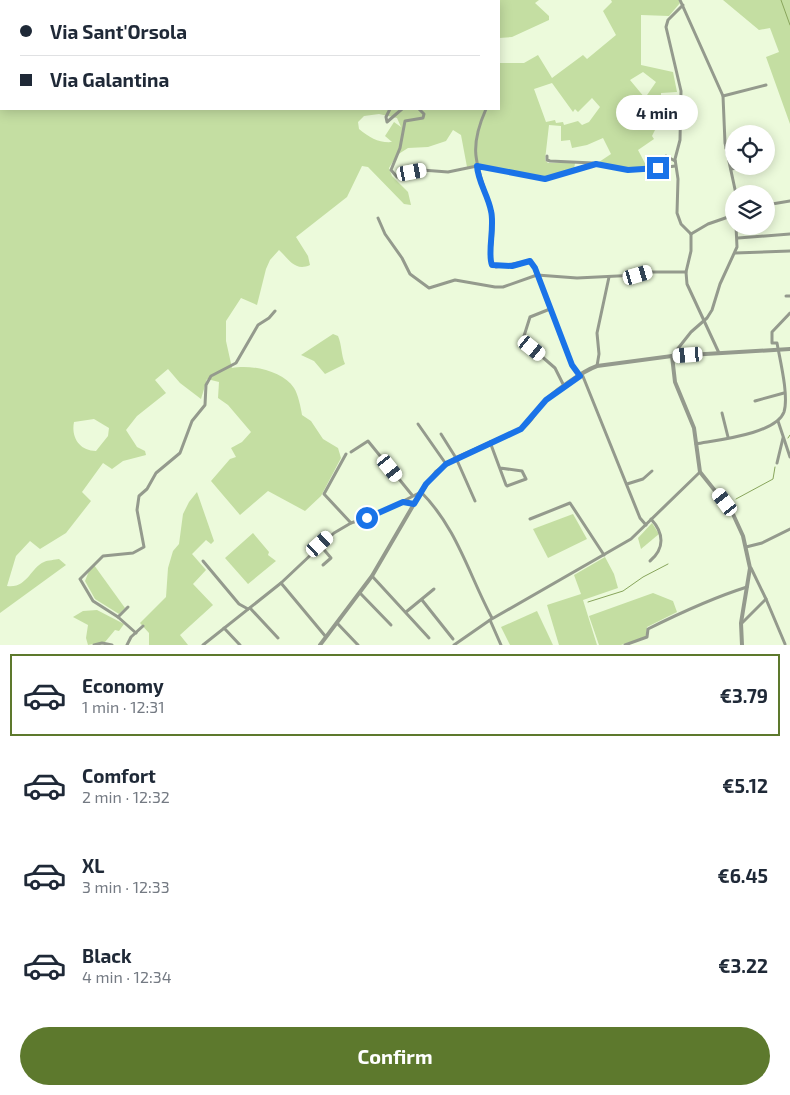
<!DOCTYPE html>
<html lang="en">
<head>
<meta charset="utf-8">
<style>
  :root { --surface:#fff; --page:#f2f2f3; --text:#1f2937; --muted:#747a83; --line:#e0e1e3; --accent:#5d792d }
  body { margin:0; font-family:"Exo 2",sans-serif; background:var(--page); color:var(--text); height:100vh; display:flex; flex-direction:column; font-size:19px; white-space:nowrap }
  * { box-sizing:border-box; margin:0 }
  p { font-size:16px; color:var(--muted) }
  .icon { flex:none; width:28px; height:28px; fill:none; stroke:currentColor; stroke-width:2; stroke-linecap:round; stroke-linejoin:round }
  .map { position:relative; height:645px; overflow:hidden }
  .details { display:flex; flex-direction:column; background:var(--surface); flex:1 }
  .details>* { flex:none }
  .hud { position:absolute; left:0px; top:0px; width:500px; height:110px; box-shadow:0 2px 12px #0003; display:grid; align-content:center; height:110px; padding:0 20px; background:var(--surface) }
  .tools { position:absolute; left:725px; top:125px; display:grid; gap:10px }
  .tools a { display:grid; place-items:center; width:50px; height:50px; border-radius:50%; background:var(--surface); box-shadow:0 2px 12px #0003; font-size:25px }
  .end { position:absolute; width:22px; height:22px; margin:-11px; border:6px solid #1a73e8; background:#fff; box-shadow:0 0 0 2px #fff }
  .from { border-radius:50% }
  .bubble { position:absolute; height:35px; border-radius:18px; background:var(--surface); box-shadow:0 2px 12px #0003; font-size:16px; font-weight:700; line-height:35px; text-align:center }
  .car { position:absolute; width:15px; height:30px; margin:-15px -8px; border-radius:6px; box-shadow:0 0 4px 1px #0007; background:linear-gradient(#fff 24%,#345 0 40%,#fff 0 76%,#345 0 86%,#fff 0) }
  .hud b { display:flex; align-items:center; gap:18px; height:48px; font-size:19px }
  .hud b+b { border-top:1px solid var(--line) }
  .hud i { width:12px; height:12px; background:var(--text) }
  ul { padding:9px 0 0; list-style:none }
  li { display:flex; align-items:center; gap:15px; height:82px; margin:0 10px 8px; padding:0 10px; border:2px solid transparent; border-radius:0px }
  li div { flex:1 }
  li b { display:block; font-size:19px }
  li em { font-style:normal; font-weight:700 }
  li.on { border-color:var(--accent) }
  li>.icon { width:45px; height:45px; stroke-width:1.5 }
  .button { display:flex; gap:10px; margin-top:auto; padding:10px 20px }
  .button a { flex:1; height:58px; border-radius:30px; background:var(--accent); color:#fff; font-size:20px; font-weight:700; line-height:58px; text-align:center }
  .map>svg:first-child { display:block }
</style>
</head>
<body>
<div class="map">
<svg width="790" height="645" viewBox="0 0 790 645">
  <rect width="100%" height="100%" fill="#ecfadb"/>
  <g fill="#c4dea2" fill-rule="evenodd">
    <path d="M 0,0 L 539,0 L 535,3 L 549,16 L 549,20 L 512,37 L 499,38 L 499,1 L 1,1 L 1,109 L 499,109 L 499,63 L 524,63 L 538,55 L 552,78 L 583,55 L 587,59 L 616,35 L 603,11 L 612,2 L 611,0 L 679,0 L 680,3 L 669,16 L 641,15 L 641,65 L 673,72 L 677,92 L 661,93 L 661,98 L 653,104 L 661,118 L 652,136 L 654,139 L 638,150 L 648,169 L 628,169 L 599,162 L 611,154 L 603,138 L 587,145 L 572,148 L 570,140 L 561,141 L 561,126 L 549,125 L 545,160 L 548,163 L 575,163 L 574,170 L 545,177 L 479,165 L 467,167 L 461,135 L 453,130 L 446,141 L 428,147 L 408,148 L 397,155 L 389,168 L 392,176 L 408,192 L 411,205 L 404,204 L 368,167 L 362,166 L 347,197 L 296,237 L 308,256 L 310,265 C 295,272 289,259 279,250 L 270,260 L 266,269 L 257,305 L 241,298 L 226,321 L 226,341 L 232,368 C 251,364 283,371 294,388 C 298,394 301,408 302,415 L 311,421 L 323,439 L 338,448 L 341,458 L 321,496 L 305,511 L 268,491 L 240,515 L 211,481 L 230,459 L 236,457 L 231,448 L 242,442 L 251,432 L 228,405 L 218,398 L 219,382 L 207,379 L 201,399 L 180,383 L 168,369 L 155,380 L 166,393 L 137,416 L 126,430 L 137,447 L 145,451 L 146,455 L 123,461 L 112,469 L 103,463 L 82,492 L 91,501 L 66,533 L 40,549 L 30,541 L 16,556 L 7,586 C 27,589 31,567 44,562 C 48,560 55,560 59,559 L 66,565 L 0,613 ZM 643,72 L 656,82 L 645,98 L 630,80 ZM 552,83 L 573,112 L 575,109 L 578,112 L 592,98 L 600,107 L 589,122 L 582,125 L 578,121 L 564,125 L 563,122 L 556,123 L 555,120 L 546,122 L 534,89 ZM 379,114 L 397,118 L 401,127 L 394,122 L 385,136 L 392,142 C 379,143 370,138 359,129 L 358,122 L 364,116 ZM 94,419 L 109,428 L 108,436 L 96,451 C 79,451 71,437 74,422 Z"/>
    <path d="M 723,0 L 790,0 L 790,124 L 766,57 L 779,52 L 770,28 L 759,30 Z"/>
    <path d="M 333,334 L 338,336 C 342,345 341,355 345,364 L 325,374 L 314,361 L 301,355 Z"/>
    <path d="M 197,492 L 214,541 L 211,544 L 206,540 L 192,554 L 206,570 L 193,584 L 213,605 L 180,635 L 188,645 L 149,645 L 149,633 L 140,623 L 166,597 L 168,568 L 173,551 L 179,544 L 183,514 L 189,502 Z"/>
    <path d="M 573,514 L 587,539 L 548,558 L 533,529 Z"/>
    <path d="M 652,523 L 659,534 L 641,549 L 638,538 Z"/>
    <path d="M 253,533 L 269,552 L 268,555 L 276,561 L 248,584 L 225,558 Z"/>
    <path d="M 605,557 L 614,574 L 618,588 L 583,600 L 597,645 L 559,645 L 547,605 L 581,594 L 574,575 Z"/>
    <path d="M 94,565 L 125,608 L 119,614 L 95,599 L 85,581 L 89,571 Z"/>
    <path d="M 653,593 L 673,601 L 677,612 L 647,627 L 646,637 L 621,645 L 599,645 L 589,616 Z"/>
    <path d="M 97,610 L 124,624 L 119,631 L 115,630 L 105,642 L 88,645 L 86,638 L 88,625 L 73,617 L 83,611 Z"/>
    <path d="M 537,611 L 553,645 L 510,645 L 501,627 Z"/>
  </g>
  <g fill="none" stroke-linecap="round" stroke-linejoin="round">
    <g stroke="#88a55c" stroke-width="1">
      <path d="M 781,0 L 790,25"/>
      <path d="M 788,438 L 790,435"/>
      <path d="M 736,499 L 773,479 L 775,467"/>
      <path d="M 588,602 L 623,591 L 643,577 L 668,564"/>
    </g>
    <g stroke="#949a8d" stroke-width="3">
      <path d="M 680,0 L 723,96 L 725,143 L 736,194"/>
      <path d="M 683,5 L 668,20 L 666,27 L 681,91 L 680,140 L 675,159 L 678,179 L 677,213 L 681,224 L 691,234"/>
      <path d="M 723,96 L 766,85"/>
      <path d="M 390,109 L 386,117 L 387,122 L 402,109"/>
      <path d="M 419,109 L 424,114 L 423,118 L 405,121 L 400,148 L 391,170 L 397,177 L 422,170 L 448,172 L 477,166 L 545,179 L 596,163 L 629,170 L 647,170 L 675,166"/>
      <path d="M 486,109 C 466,154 479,167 491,210 C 495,225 492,244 490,260 L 496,267 L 530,261 L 535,268 L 572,365 L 580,375"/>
      <path d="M 726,148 L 734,147"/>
      <path d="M 547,156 L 547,160 L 550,161 L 593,163"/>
      <path d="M 666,156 L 675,161"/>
      <path d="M 731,169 L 747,166"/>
      <path d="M 766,205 L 790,201"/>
      <path d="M 378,218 L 385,234 L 402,258 L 410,274 L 429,288 L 455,280 L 495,287 L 503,287 L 537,275 L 577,278 L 638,275 L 651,272 L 686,272"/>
      <path d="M 691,234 L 691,251 L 686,272 L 687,284 L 719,353"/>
      <path d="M 691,234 L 708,224 L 734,215"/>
      <path d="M 738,238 L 790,234"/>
      <path d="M 735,253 L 790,251"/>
      <path d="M 786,296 L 790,296"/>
      <path d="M 550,309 L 530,317 L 524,336 L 532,348 L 555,368 L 564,386"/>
      <path d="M 672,356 L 691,332 L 707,318 L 712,310 L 720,284 L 737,247 L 736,226"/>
      <path d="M 597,366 L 599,354 L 597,333 L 609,277"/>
      <path d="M 582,374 L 640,518 L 646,525"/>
      <path d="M 755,401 L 784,393"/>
      <path d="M 722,413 L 728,437"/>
      <path d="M 778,421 L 790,457"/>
      <path d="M 418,424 L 446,464"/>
      <path d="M 441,434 L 456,458 L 475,501"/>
      <path d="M 490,442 L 506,485 L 507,486 L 526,479 L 522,471 L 500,468"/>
      <path d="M 696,444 C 717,440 776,434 784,412 C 789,396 780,360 777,343 L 772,343 L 772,332 L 790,313"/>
      <path d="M 351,452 L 368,441 L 412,495"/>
      <path d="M 346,454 L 324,494 L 351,523"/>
      <path d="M 777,463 L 783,438"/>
      <path d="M 627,484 L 643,479 L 652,471"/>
      <path d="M 530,519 L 570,503 L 604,555"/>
      <path d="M 320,545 L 331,558 L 323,565"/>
      <path d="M 746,547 L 762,543 L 790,529"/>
      <path d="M 203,561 L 239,604 L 248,609"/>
      <path d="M 650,561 C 665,548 664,533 651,519"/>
      <path d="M 372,576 L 429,638"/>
      <path d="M 281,583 L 326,637"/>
      <path d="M 360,593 L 391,625"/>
      <path d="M 766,599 L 785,644"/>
      <path d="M 422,600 L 453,639"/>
      <path d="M 250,608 L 278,638"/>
      <path d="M 406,612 L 434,589"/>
      <path d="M 118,617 L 128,607"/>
      <path d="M 490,620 L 501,645"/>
      <path d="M 337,623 L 358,645"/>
      <path d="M 742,623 L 766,599 L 751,568"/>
      <path d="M 224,628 L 240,645"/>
      <path d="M 136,633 L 118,617 L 93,601 L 80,579 L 103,556 L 133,553 L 144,547 L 137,510 L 139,496 L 147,489 L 156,473 L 180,453 L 192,421 L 205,405 L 206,385 L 211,376 L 236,363 L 258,325 L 269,318 L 275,311"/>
      <path d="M 94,645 L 102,643 L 112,645"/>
      <path d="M 127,645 L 131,637 L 143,626"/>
      <path d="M 203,645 L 281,583 L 334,533 L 351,523 L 380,513 L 421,492 C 457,528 469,575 492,618"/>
      <path d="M 454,645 L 490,620 L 631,539 L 700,472"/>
      <path d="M 625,645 L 647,637 L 648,629 C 680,613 712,598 747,587"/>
    </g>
    <g stroke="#949a8d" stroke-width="4">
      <path d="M 672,356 L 675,382 L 694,428 L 700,472 L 732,512 L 743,536 L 750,568 L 741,623 L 742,645"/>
      <path d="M 320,645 L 372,576 L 421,492 L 436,472 L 456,458 L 521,429 C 531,423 534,414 541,405 C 551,393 583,371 597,366 L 672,356 L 790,349"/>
    </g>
  </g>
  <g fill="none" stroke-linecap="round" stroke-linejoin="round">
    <path stroke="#1a73e8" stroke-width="6" d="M 367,518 L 403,502 L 414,504 L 426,484 L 446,464 L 521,429 L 546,400 L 580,376 L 572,365 L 535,268 L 530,261 L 512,266 L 492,265 C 487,254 495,226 491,211 C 488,195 478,182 477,166 L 545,179 L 596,164 L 628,170 L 658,168"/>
  </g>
</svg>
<div class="tools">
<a><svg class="icon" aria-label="locate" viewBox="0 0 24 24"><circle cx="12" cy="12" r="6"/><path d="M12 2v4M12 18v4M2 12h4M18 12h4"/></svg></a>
<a><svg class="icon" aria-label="layers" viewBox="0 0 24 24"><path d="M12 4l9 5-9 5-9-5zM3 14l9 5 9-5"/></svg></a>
</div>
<i class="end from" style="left:367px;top:518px"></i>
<i class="end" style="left:658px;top:168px"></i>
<div class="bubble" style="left:616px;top:95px;width:82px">4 min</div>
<i class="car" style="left:412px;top:172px;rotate:80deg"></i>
<i class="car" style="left:638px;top:275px;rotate:74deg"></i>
<i class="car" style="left:532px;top:348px;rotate:129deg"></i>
<i class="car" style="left:688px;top:355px;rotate:266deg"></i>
<i class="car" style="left:390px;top:468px;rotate:141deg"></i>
<i class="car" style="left:725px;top:502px;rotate:323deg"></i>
<i class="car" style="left:320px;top:544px;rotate:48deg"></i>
<div class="hud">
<b><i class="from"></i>Via Sant'Orsola</b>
<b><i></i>Via Galantina</b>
</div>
</div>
<section class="details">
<ul>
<li class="on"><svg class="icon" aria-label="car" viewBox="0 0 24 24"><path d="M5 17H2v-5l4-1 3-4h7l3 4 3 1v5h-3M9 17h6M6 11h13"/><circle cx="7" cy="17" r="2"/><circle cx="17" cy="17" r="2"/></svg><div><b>Economy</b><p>1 min · 12:31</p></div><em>€3.79</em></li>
<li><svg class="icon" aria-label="car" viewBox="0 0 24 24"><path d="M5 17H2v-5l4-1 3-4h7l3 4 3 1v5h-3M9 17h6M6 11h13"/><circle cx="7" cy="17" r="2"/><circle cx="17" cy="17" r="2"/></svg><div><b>Comfort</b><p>2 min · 12:32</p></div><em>€5.12</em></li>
<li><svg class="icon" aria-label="car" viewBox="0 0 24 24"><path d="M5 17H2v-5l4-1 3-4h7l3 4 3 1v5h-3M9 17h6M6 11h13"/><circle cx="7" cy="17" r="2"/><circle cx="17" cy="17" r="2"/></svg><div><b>XL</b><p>3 min · 12:33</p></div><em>€6.45</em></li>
<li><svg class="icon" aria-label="car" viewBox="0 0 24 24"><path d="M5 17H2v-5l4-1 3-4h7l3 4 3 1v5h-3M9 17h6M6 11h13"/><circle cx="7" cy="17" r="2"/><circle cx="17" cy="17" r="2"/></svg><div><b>Black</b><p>4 min · 12:34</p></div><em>€3.22</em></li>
</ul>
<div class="button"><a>Confirm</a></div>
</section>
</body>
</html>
